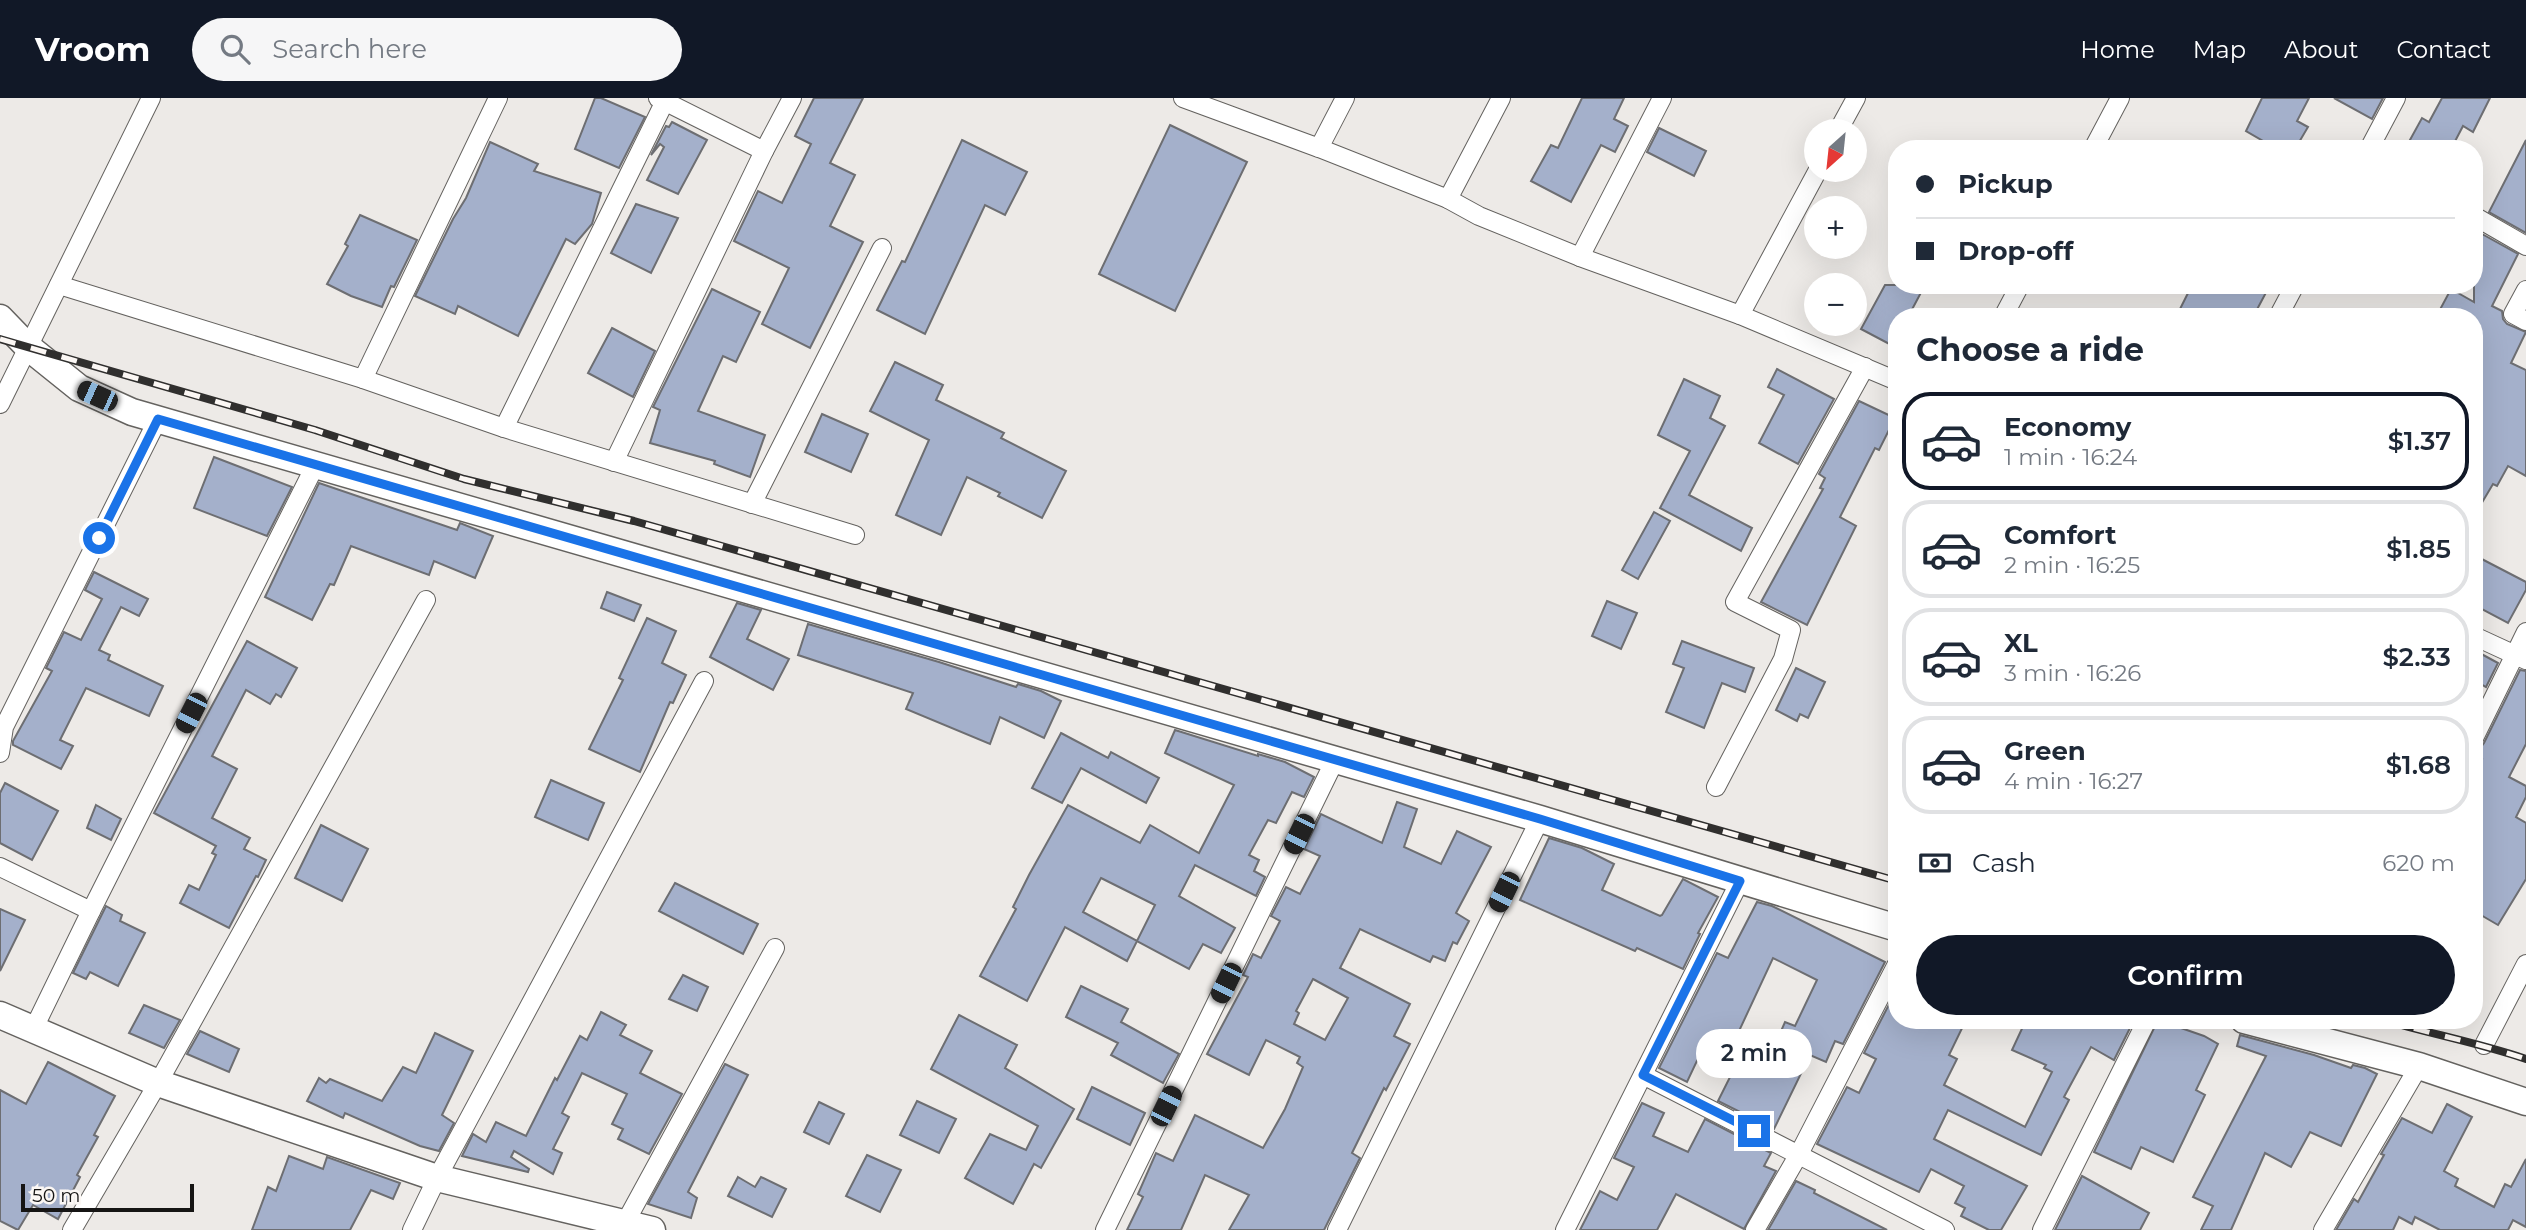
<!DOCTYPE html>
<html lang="en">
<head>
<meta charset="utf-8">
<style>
  :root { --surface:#fff; --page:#f6f6f7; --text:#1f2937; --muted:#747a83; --line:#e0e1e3; --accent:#111827 }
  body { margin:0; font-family:Montserrat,sans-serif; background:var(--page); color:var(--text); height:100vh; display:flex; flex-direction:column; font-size:26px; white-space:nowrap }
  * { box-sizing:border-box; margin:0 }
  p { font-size:23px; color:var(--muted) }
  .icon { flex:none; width:38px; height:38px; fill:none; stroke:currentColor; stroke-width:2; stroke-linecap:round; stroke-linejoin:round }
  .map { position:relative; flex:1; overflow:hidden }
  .drawer { position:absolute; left:1888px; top:210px; width:595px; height:721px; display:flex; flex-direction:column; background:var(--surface); border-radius:28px; box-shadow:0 7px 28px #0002 }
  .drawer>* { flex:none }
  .hud { position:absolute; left:1888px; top:42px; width:595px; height:154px; border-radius:28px; box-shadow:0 7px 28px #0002; display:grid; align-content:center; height:154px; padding:0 28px; background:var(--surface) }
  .needle { width:46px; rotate:207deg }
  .controls { position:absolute; left:1804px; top:21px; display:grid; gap:14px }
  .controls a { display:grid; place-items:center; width:63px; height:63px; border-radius:50%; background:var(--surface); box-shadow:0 7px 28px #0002; font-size:35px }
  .scale { position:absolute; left:21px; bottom:18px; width:173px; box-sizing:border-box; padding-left:7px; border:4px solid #161514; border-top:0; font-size:19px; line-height:24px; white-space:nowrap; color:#161514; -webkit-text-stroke:5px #fbf7f4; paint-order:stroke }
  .end { position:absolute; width:32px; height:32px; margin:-16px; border:9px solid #1a73e8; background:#fff; box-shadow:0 0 0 4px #fff }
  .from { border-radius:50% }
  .bubble { position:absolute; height:49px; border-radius:24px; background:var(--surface); box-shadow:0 7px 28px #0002; font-size:23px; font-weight:600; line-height:49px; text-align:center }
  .car { position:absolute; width:21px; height:42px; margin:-21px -10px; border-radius:9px; box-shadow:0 0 5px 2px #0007; background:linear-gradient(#222 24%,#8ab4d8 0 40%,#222 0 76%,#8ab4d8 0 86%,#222 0) }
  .hud b { display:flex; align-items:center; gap:24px; height:66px; font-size:26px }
  .hud b+b { border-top:2px solid var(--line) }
  .hud i { width:18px; height:18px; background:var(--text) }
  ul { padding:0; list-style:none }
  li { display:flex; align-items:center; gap:21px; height:98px; margin:0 14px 10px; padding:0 14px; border:4px solid var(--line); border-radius:28px }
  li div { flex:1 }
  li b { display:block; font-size:26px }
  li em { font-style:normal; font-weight:600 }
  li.on { border-color:var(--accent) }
  li>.icon { width:63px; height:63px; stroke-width:1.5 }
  h2 { padding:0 28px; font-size:32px; line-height:84px }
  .pay { display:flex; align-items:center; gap:18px; height:77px; padding:0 28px; font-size:26px }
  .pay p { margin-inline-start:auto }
  .button { display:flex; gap:14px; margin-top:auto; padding:14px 28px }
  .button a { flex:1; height:80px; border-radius:42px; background:var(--accent); color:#fff; font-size:28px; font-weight:600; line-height:80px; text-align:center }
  header { display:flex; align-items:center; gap:42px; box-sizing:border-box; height:98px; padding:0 35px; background:var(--accent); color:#fff }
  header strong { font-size:33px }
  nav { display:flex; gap:38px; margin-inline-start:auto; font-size:24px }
  .search { width:490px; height:63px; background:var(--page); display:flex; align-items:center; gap:18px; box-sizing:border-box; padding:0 24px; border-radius:38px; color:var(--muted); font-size:26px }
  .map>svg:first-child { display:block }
</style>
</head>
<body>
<header>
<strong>Vroom</strong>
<div class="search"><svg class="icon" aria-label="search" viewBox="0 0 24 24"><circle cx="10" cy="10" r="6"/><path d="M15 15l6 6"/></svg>Search here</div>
<nav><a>Home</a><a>Map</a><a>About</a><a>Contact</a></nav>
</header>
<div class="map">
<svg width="2526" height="1132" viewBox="0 0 2526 1132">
  <rect width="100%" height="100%" fill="#edeae7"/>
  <g fill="#a4b0cb" stroke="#6d6e72" stroke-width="2" fill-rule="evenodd">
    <path d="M 595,0 L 601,0 L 645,19 L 619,70 L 575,51 Z"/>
    <path d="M 814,0 L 863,0 L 830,65 L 855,77 L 830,128 L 863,144 L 810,250 L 762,226 L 789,170 L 734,143 L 758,93 L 782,105 L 811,46 L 795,38 Z"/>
    <path d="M 1582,0 L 1624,0 L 1614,21 L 1628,28 L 1615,54 L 1601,47 L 1571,104 L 1531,83 L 1551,47 L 1558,50 Z"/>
    <path d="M 2262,0 L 2309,0 L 2297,23 L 2308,29 L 2295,51 L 2277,51 L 2246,33 Z"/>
    <path d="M 2334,0 L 2383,0 L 2372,21 Z"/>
    <path d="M 2442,0 L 2490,0 L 2473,34 L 2463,28 L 2451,51 L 2405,51 L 2422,20 L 2429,24 Z"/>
    <path d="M 672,24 L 707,42 L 678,96 L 647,82 L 664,49 L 660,46 L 651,57 L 666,28 L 669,29 Z"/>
    <path d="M 1170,27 L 1247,64 L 1175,213 L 1099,176 Z"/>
    <path d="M 1659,30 L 1706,53 L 1694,78 L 1647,54 Z"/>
    <path d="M 962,42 L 1027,74 L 1005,117 L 985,107 L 925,236 L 877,212 L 902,163 L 905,164 Z"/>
    <path d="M 2526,42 L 2526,135 L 2489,114 Z"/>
    <path d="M 490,44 L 538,66 L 534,73 L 601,95 L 592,126 L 575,146 L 566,141 L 518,238 L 458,208 L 455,216 L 415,198 L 453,121 L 466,100 Z"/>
    <path d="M 636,106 L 678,120 L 651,175 L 611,155 Z"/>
    <path d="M 360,117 L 417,142 L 394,189 L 391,188 L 382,209 L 351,198 L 327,186 L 348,148 L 345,146 Z"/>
    <path d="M 2482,136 L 2518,156 L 2492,208 L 2502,213 L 2503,221 L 2507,226 L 2526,234 L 2511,265 L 2526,272 L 2526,378 L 2508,368 L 2497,388 L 2493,386 L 2474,418 L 2474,219 L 2436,219 L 2451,191 L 2474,204 L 2474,152 Z"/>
    <path d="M 1885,187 L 1925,187 L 1908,219 L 1897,219 L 1897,250 L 1861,231 Z"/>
    <path d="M 2192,187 L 2270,187 L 2253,219 L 2176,219 Z"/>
    <path d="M 712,191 L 760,214 L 736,264 L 723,258 L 698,313 L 765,337 L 750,379 L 714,366 L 715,363 L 650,345 L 660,312 L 653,309 Z"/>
    <path d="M 612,230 L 655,253 L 633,299 L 588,275 Z"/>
    <path d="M 895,264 L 943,287 L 936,302 L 1004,335 L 1001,340 L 1066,373 L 1042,420 L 998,398 L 1000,395 L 967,379 L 941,437 L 896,417 L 929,342 L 870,313 Z"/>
    <path d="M 1777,271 L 1834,301 L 1798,366 L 1759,345 L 1784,297 L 1768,289 Z"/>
    <path d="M 1684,281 L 1720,298 L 1710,320 L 1725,328 L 1689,397 L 1752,430 L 1741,453 L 1660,410 L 1690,353 L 1658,337 Z"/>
    <path d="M 1859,303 L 1895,320 L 1879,352 L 1875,350 L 1840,419 L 1856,428 L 1807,527 L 1761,504 L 1823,391 L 1820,390 L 1825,380 L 1819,376 Z"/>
    <path d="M 822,316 L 868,336 L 851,374 L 805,354 Z"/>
    <path d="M 214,359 L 292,389 L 267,438 L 194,410 Z"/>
    <path d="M 319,385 L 457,432 L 460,425 L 493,438 L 475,480 L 434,463 L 429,477 L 351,448 L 334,487 L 330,486 L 312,522 L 265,499 Z"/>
    <path d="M 1654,414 L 1670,423 L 1638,481 L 1622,472 Z"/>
    <path d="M 2474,457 L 2526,484 L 2526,492 L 2508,525 L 2474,507 Z"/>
    <path d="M 94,474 L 148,501 L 139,518 L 121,509 L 99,552 L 110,557 L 108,562 L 163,588 L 149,618 L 86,590 L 60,642 L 73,648 L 61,671 L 13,647 L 13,643 L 52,573 L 46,570 L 64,534 L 81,542 L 102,501 L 85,492 Z"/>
    <path d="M 607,494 L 641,507 L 634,523 L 601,510 Z"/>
    <path d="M 1607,503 L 1637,515 L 1621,551 L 1592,538 Z"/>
    <path d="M 737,505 L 761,512 L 747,541 L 789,561 L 773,592 L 710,559 Z"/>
    <path d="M 647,520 L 676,533 L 662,565 L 686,577 L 673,605 L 670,604 L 640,674 L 589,651 L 623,582 L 619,580 Z"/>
    <path d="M 808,526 L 939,564 L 1016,589 L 1018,586 L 1041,593 L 1061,603 L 1044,640 L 1000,619 L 990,646 L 906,611 L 913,595 L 798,557 Z"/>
    <path d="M 247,543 L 297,570 L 281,599 L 276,596 L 270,606 L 246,592 L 212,658 L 237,671 L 212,720 L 250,740 L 244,751 L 266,762 L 258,779 L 256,778 L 229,830 L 180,805 L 189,787 L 199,792 L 216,757 L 212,755 L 216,748 L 154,715 Z"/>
    <path d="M 1682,543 L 1754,570 L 1745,594 L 1722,585 L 1704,630 L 1666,614 L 1684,570 L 1673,566 Z"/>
    <path d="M 2474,552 L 2498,565 L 2486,589 L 2474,582 Z"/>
    <path d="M 1796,570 L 1825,584 L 1808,620 L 1800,616 L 1797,623 L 1776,612 Z"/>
    <path d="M 2520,572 L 2526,573 L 2526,646 L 2509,679 L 2526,688 L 2526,699 L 2516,719 L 2526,725 L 2526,781 L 2498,827 L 2474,813 L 2474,675 L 2482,661 L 2475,657 L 2484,645 Z"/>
    <path d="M 1175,632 L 1258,658 L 1258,656 L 1285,664 L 1314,679 L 1304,699 L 1292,694 L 1276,725 L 1268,722 L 1249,757 L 1259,762 L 1254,773 L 1265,779 L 1256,798 L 1195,767 L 1179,798 L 1235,830 L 1221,855 L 1203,846 L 1189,871 L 1137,843 L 1127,863 L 1065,829 L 1027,903 L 980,878 L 1016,811 L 1013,809 L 1029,777 L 1068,707 L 1140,745 L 1150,727 L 1199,755 L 1234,687 L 1165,655 ZM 1101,780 L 1155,807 L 1137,843 L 1083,814 Z"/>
    <path d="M 1061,635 L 1108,660 L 1111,654 L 1159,680 L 1146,705 L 1081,670 L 1062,705 L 1032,690 Z"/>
    <path d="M 551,682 L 604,705 L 588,742 L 535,719 Z"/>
    <path d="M 5,685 L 58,713 L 32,762 L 0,745 L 0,695 Z"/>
    <path d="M 1397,704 L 1417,711 L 1404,749 L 1441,766 L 1457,733 L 1491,749 L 1456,815 L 1469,823 L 1457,846 L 1453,844 L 1445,863 L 1433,858 L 1430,864 L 1360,831 L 1340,870 L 1410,906 L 1394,938 L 1410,946 L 1386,992 L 1384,990 L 1352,1055 L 1360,1060 L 1324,1132 L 1229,1132 L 1249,1097 L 1205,1077 L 1181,1132 L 1127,1132 L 1143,1099 L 1138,1096 L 1156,1055 L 1173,1063 L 1195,1017 L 1263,1050 L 1285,1011 L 1303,969 L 1297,965 L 1300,959 L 1266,942 L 1249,977 L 1207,956 L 1248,879 L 1243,877 L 1253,856 L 1261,860 L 1280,823 L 1271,818 L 1286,789 L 1300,796 L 1320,758 L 1304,751 L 1321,716 L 1382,745 ZM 1313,881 L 1348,900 L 1325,942 L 1294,926 L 1299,915 L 1296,913 Z"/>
    <path d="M 96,707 L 121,721 L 111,742 L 87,730 Z"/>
    <path d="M 321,727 L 368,751 L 342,803 L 295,780 Z"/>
    <path d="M 1549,740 L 1582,750 L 1614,766 L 1602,792 L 1660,818 L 1662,817 L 1683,781 L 1718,799 L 1698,835 L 1700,836 L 1683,871 L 1637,850 L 1635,853 L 1520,802 Z"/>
    <path d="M 675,785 L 758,826 L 743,856 L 659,813 Z"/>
    <path d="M 1757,804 L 1772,808 L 1885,864 L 1843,946 L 1835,943 L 1826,964 L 1810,957 L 1774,1031 L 1718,1003 L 1744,951 L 1768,963 L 1785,924 L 1795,928 L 1817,882 L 1773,860 L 1726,961 L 1703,950 L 1687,984 L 1659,970 L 1717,855 L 1728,860 Z"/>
    <path d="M 106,808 L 122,817 L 120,823 L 145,835 L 118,888 L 90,874 L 86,881 L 73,875 Z"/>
    <path d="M 0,811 L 25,822 L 0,873 Z"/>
    <path d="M 683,877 L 708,889 L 697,913 L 669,901 Z"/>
    <path d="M 1081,888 L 1128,911 L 1121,924 L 1179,956 L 1163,985 L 1111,957 L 1118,945 L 1066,919 Z"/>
    <path d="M 1897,891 L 1897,922 L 1966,922 L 1949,957 L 1957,961 L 1944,987 L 2025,1029 L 2052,974 L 2044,970 L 2046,967 L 2012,952 L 2026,922 L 2134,922 L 2114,962 L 2091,949 L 2064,999 L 2069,1002 L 2041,1057 L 1948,1012 L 1934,1041 L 2027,1088 L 2001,1132 L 1989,1132 L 1961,1118 L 1965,1110 L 1955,1105 L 1964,1088 L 1931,1071 L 1919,1094 L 1817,1046 L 1847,989 L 1859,995 L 1876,961 L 1864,955 Z"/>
    <path d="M 144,907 L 180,922 L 164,950 L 129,935 Z"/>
    <path d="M 601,914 L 626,927 L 620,937 L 652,953 L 640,975 L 682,996 L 649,1056 L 618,1041 L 623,1031 L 612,1026 L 627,996 L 582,975 L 562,1015 L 569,1019 L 553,1051 L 562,1055 L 553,1076 L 514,1053 L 511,1059 L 529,1071 L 528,1074 L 462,1058 L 473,1036 L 486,1044 L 496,1024 L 526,1038 L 555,980 L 557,982 L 580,938 L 587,942 Z"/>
    <path d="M 959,917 L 1017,947 L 1005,970 L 1074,1011 L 1041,1070 L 1034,1066 L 1013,1106 L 965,1080 L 990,1036 L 1026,1052 L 1038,1028 L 931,971 Z"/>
    <path d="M 2158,922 L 2204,938 L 2218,946 L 2196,992 L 2205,997 L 2173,1064 L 2141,1049 L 2131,1071 L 2094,1054 Z"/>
    <path d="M 200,933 L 239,951 L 229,974 L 187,956 Z"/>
    <path d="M 435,935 L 473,953 L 442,1017 L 454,1025 L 439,1053 L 420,1048 L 345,1015 L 343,1020 L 307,1003 L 319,980 L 326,985 L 330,981 L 382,1003 L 403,969 L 416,975 Z"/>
    <path d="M 2240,937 L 2314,957 L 2351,970 L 2353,967 L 2365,970 L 2377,976 L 2341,1048 L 2310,1034 L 2291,1069 L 2265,1055 L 2231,1132 L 2201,1132 L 2213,1108 L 2193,1099 L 2266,958 L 2237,948 Z"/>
    <path d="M 48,964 L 115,998 L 94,1037 L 98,1039 L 77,1077 L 80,1079 L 58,1121 L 33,1107 L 18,1132 L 0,1123 L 0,992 L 26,1006 Z"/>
    <path d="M 725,966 L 748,977 L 688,1094 L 697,1100 L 691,1120 L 648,1106 Z"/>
    <path d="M 1092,989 L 1145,1015 L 1130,1047 L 1077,1021 Z"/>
    <path d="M 917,1003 L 956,1021 L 939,1055 L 900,1037 Z"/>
    <path d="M 819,1004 L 844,1016 L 829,1046 L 804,1034 Z"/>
    <path d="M 1642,1005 L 1664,1015 L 1653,1038 L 1688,1054 L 1705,1021 L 1771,1055 L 1764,1068 L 1776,1073 L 1744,1131 L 1676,1096 L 1657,1132 L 1580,1132 L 1600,1093 L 1617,1102 L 1634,1069 L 1614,1060 Z"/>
    <path d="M 2447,1006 L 2472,1019 L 2444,1073 L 2458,1081 L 2455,1088 L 2494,1109 L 2505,1086 L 2511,1089 L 2526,1061 L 2526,1129 L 2513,1122 L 2508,1132 L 2440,1132 L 2415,1119 L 2412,1126 L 2399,1119 L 2393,1132 L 2336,1132 L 2354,1101 L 2358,1104 L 2384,1057 L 2381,1056 L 2402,1020 L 2432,1035 Z"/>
    <path d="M 867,1057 L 901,1072 L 880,1114 L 846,1098 Z"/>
    <path d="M 289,1058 L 323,1071 L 327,1059 L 400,1085 L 393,1101 L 371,1092 L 350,1132 L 252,1132 L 268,1089 L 276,1093 Z"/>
    <path d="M 2082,1078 L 2149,1115 L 2140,1132 L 2055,1132 Z"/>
    <path d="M 738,1079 L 755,1089 L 761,1079 L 786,1091 L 772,1119 L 728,1098 Z"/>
    <path d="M 1796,1083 L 1815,1092 L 1814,1095 L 1887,1132 L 1768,1132 Z"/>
  </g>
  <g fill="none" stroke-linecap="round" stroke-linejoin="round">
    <g stroke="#64625f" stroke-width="20">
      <g id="street">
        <path d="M 658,0 L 764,53"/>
        <path d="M 1183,0 L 1319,50 L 1448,101 L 1479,118 L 1580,159 L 1740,217 L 1897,283"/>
        <path d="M 1838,33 L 1856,0"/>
        <path d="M 1319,50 L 1345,0"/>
        <path d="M 2093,51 L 2120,0"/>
        <path d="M 2369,51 L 2396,0"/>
        <path d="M 1448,101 L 1501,0"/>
        <path d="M 2474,118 L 2526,148"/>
        <path d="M 1580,159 L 1662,0"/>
        <path d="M 59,187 L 363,281 L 504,330 L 855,437"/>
        <path d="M 2526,192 L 2513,216 L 2526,223"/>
        <path d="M 1740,217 L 1818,72"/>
        <path d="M 2003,219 L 2020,187"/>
        <path d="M 2278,219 L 2295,187"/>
        <path d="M 363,281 L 498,0"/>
        <path d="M 0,306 L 151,0"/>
        <path d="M 504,330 L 665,3"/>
        <path d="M 614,364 L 764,53 L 792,0"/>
        <path d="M 752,406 L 882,150"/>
        <path d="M 2474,538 L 2526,562"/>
        <path d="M 2474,640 L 2526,534"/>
        <path d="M 0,655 L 4,629 L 158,321"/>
        <path d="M 1716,689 L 1783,561 L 1791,532 L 1735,504 L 1865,269"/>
        <path d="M 0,769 L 91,813 L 34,930"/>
        <path d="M 91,813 L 316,366"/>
        <path d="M 2484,947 L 2526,866"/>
        <path d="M 1643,977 L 1945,1132"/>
        <path d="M 625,1125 L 775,850"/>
        <path d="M 72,1132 L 158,985 L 426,502"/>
        <path d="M 412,1132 L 437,1080 L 704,583"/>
        <path d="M 1105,1132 L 1335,662"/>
        <path d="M 1337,1132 L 1540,721"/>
        <path d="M 1565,1132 L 1740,783"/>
        <path d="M 1755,1132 L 1799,1056 L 1897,866"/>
        <path d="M 2042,1132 L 2147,922"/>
        <path d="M 2323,1132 L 2419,968"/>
      </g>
    </g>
    <g stroke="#64625f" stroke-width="29">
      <g id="secondary">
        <path d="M 0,220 L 28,249 L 79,290 L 132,314 L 1540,721 L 1897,830"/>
        <path d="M 0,917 L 158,985 L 437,1080 L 652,1132"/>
        <path d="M 2244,922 L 2419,968 L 2526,1004"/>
      </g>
    </g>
    <use href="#street" stroke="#fff" stroke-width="18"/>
    <use href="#secondary" stroke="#fff" stroke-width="26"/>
    <g stroke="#302f2e" stroke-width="8">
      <g id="rail">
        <path d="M 0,241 L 315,332 L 464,381 L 634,423 L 1897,783"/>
        <path d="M 2383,922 C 2431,936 2479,945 2526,961"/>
      </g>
    </g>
    <use href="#rail" stroke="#fbf7f4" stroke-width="5" stroke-dasharray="16" stroke-linecap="butt"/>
  </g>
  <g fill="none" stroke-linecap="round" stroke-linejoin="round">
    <path stroke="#1a73e8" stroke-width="9" d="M 99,440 L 158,321 L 1540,721 L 1740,783 L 1643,977 L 1754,1033"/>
  </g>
</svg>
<div class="controls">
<a><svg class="needle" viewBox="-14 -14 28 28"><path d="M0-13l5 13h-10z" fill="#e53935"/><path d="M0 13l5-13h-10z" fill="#747a83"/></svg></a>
<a>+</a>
<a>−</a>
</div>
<div class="scale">50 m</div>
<i class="end from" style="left:99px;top:440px"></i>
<i class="end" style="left:1754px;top:1033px"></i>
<div class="bubble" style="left:1696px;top:931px;width:116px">2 min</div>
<i class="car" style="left:97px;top:298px;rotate:294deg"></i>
<i class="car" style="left:191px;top:615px;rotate:207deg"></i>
<i class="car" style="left:1299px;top:736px;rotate:206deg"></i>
<i class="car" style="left:1504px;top:794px;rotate:206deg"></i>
<i class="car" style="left:1226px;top:885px;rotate:206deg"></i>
<i class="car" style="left:1166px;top:1008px;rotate:26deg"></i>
<div class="hud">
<b><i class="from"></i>Pickup</b>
<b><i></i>Drop-off</b>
</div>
<section class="drawer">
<h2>Choose a ride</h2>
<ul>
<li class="on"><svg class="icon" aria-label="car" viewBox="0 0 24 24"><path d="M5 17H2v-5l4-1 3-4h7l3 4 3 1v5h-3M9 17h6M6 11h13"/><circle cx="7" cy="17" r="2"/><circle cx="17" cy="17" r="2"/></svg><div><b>Economy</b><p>1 min · 16:24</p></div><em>$1.37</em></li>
<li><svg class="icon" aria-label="car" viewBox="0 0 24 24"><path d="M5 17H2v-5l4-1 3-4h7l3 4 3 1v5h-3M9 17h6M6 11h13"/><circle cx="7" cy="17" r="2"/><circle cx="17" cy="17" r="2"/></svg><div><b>Comfort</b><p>2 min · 16:25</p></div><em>$1.85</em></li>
<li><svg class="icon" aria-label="car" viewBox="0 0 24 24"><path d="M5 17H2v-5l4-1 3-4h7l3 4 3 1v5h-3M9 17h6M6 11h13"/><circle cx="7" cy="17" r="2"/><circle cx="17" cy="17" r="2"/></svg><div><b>XL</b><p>3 min · 16:26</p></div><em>$2.33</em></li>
<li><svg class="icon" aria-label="car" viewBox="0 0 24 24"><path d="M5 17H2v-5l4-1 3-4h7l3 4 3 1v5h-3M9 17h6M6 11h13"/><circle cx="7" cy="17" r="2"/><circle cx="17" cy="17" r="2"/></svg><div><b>Green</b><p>4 min · 16:27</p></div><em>$1.68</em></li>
</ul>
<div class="pay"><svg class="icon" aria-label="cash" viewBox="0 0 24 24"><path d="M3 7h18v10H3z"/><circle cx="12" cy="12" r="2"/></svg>Cash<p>620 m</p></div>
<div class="button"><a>Confirm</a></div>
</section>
</div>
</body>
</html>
